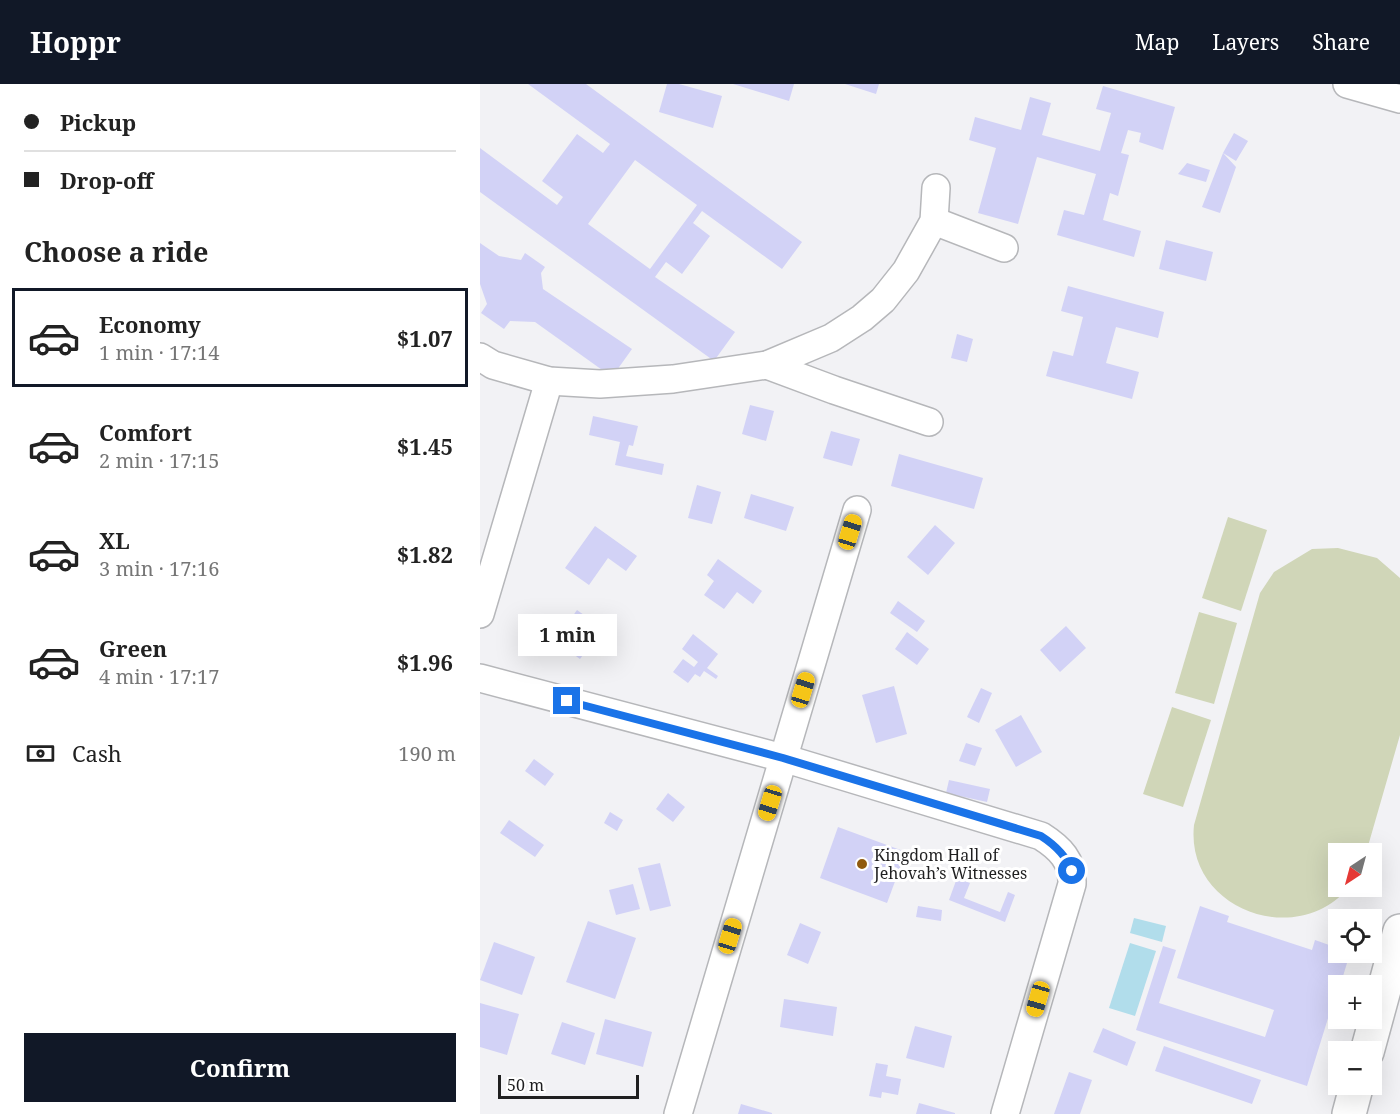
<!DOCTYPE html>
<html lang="en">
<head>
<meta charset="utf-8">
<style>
  :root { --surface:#fff; --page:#f6f6f6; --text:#222; --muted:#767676; --line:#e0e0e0; --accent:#111827 }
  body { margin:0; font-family:"Noto Serif",serif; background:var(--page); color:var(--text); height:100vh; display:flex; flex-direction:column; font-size:22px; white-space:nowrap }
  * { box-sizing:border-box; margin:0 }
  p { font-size:20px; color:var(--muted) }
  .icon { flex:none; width:33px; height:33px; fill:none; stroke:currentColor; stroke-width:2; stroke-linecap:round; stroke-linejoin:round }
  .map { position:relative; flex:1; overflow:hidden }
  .drawer { display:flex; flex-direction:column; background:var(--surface); width:480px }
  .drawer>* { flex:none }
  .top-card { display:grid; align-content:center; height:132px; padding:0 24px; background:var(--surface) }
  .needle { width:39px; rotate:216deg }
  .controls { position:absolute; left:848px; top:759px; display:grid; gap:12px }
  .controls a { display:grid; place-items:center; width:54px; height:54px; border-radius:0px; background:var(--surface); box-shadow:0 6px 24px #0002; font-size:30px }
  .scale { position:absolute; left:18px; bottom:15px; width:141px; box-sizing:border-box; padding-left:6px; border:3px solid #1f1f20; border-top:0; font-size:16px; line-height:21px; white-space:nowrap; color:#1f1f20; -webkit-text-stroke:4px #fff; paint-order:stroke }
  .end { position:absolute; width:27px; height:27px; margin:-14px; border:8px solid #1a73e8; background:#fff; box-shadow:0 0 0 3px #fff }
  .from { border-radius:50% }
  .bubble { position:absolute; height:42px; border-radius:0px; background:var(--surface); box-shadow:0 6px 24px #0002; font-size:20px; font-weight:700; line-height:42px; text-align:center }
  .car { position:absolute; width:18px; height:36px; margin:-18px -9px; border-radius:8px; box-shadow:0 0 4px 2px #0007; background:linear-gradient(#f5c518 24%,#345 0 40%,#f5c518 0 76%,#345 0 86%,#f5c518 0) }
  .top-card b { display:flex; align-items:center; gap:21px; height:57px; font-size:22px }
  .top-card b+b { border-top:2px solid var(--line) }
  .top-card i { width:15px; height:15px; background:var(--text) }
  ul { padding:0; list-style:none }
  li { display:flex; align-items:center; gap:18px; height:99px; margin:0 12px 9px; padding:0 12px; border:3px solid transparent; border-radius:0px }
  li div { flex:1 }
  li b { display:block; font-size:22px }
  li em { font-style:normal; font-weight:700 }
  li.on { border-color:var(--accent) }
  li>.icon { width:54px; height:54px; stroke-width:1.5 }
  h2 { padding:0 24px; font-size:27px; line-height:72px }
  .pay { display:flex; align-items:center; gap:15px; height:66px; padding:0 24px; font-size:22px }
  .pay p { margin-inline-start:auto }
  .button { display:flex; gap:12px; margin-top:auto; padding:12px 24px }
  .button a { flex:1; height:69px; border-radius:0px; background:var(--accent); color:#fff; font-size:24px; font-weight:700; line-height:69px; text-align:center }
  header { display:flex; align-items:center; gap:36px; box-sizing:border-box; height:84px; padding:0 30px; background:var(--accent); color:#fff }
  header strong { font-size:28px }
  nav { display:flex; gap:33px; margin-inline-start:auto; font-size:21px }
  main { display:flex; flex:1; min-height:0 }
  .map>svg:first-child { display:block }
</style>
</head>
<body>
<header>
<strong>Hoppr</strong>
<nav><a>Map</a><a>Layers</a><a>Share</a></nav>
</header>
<main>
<section class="drawer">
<div class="top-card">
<b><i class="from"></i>Pickup</b>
<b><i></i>Drop-off</b>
</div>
<h2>Choose a ride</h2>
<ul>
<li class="on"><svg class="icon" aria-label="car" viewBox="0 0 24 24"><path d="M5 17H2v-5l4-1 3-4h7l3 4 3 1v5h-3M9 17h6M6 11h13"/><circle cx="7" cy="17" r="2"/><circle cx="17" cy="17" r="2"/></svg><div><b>Economy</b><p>1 min · 17:14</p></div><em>$1.07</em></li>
<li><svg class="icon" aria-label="car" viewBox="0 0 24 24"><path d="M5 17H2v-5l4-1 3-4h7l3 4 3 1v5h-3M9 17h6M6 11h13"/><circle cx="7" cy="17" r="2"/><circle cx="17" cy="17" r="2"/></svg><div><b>Comfort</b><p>2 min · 17:15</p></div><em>$1.45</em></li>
<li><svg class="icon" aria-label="car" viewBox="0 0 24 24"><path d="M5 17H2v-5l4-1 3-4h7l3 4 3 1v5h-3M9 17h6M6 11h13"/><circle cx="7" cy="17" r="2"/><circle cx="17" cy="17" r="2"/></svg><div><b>XL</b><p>3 min · 17:16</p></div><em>$1.82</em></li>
<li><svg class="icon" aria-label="car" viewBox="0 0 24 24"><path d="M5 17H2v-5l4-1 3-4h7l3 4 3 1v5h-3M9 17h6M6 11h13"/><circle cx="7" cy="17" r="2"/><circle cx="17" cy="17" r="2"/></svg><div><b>Green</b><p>4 min · 17:17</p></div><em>$1.96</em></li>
</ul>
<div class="pay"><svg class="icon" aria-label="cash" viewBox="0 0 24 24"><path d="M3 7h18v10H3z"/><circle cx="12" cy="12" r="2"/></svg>Cash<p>190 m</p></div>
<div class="button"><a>Confirm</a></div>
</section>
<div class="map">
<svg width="920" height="1030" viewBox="0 0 920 1030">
  <rect width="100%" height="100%" fill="#f2f2f5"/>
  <g fill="#d0d6b8">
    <path d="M 748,433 L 787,446 L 761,527 L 722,514 Z"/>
    <path d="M 858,464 L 897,474 L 920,494 L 920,651 L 886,769 L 858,770 L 858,802 L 869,803 C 817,866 705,825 714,741 L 780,509 L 794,488 L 832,465 Z"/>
    <path d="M 719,528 L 757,539 L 734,620 L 695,609 Z"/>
    <path d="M 692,623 L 731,636 L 703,723 L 663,710 Z"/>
  </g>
  <g fill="#b1ddeb">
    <path d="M 654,834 L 686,842 L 682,858 L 650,849 Z"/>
    <path d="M 650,859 L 676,867 L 655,932 L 629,924 Z"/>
  </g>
  <g fill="#d2d2f6" fill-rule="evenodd">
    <path d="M 48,0 L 106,0 L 322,158 L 302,185 L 222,127 L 213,139 L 230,152 L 202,190 L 186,178 L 175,193 L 255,248 L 234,277 L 0,108 L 0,64 L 77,121 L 83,113 L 62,97 L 97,50 L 123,69 L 130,60 ZM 155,76 L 217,121 L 170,185 L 108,140 Z"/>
    <path d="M 187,0 L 199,0 L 242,12 L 233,44 L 179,28 Z"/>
    <path d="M 253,0 L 314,0 L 309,17 Z"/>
    <path d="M 365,0 L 399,0 L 396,10 Z"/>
    <path d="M 623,2 L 695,23 L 683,66 L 659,58 L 661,49 L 648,46 L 641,69 L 649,71 L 638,112 L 630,109 L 623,136 L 661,147 L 654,173 L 577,151 L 584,126 L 604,131 L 616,90 L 557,73 L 538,140 L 498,129 L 516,64 L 489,56 L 495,33 L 541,46 L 550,13 L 571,19 L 562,51 L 620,67 L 631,29 L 616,25 Z"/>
    <path d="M 754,49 L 768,57 L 756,77 L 743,69 L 756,83 L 740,129 L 722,123 L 743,69 Z"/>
    <path d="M 707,79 L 730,86 L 726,98 L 698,90 Z"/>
    <path d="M 686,156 L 733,168 L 726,197 L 679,185 Z"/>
    <path d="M 0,159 L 19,172 L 41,176 L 45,169 L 65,183 L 61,189 L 63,205 L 152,265 L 132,293 L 55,238 L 30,237 L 24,245 L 1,229 L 7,220 L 0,200 Z"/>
    <path d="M 588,202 L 684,228 L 678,254 L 636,243 L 626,279 L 659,288 L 652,315 L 566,292 L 573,267 L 593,272 L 603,233 L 581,227 Z"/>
    <path d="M 477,250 L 493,255 L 487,278 L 471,274 Z"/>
    <path d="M 270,321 L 294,327 L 286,357 L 262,350 Z"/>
    <path d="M 113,332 L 158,342 L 153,362 L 149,361 L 146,372 L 184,380 L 182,391 L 135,381 L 140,358 L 109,351 Z"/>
    <path d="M 351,347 L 380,355 L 372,382 L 343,374 Z"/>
    <path d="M 419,370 L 503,394 L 494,425 L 411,402 Z"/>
    <path d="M 217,401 L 241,408 L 232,440 L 208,434 Z"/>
    <path d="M 271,410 L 314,423 L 306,447 L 264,434 Z"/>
    <path d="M 455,441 L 475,459 L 448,491 L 427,473 Z"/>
    <path d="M 115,442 L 157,472 L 146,487 L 128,474 L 109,501 L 85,484 Z"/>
    <path d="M 238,475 L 282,507 L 273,520 L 257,508 L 244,525 L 224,511 L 234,497 L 227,491 Z"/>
    <path d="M 418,517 L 445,537 L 437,548 L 410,529 Z"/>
    <path d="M 97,526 L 122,544 L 100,575 L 75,557 Z"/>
    <path d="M 586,542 L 606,564 L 580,588 L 560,566 Z"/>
    <path d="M 427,548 L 449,565 L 437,581 L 415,565 Z"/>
    <path d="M 213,550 L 238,570 L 227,584 L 238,592 L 236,595 L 224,587 L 220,593 L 215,590 L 208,599 L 193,588 L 203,575 L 214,583 L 218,578 L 202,565 Z"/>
    <path d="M 414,602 L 427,650 L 396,659 L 382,611 Z"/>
    <path d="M 501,604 L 512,609 L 499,639 L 487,633 Z"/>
    <path d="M 541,631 L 562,668 L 536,683 L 515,646 Z"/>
    <path d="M 486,659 L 502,664 L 495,682 L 479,677 Z"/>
    <path d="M 54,675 L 74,690 L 65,702 L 45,687 Z"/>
    <path d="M 469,696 L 510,705 L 507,718 L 466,709 Z"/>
    <path d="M 188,709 L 205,723 L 193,738 L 176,725 Z"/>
    <path d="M 130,728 L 143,736 L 137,747 L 124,739 Z"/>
    <path d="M 29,736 L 64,761 L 55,773 L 20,749 Z"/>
    <path d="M 358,743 L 426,768 L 407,819 L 340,794 Z"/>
    <path d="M 180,779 L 191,822 L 170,827 L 158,784 Z"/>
    <path d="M 477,794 L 490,799 L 484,814 L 520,828 L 528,808 L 535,811 L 525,838 L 469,816 Z"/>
    <path d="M 153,800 L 160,825 L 136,831 L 129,806 Z"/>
    <path d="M 438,822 L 462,826 L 461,837 L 436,833 Z"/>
    <path d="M 720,822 L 749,832 L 747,838 L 832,866 L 835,856 L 852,862 L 849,873 L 867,879 L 860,902 L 858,902 L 827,1002 L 656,946 L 683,862 L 696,866 L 679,919 L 785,953 L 794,926 L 697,894 Z"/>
    <path d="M 108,837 L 156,854 L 135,915 L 86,898 Z"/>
    <path d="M 320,839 L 341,848 L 328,880 L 307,871 Z"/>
    <path d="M 14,858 L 55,873 L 42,911 L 0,896 Z"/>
    <path d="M 304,915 L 357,923 L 353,952 L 300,943 Z"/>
    <path d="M 0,919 L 39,930 L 27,971 L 0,963 Z"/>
    <path d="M 125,935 L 172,948 L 163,983 L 116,970 Z"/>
    <path d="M 82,938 L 115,949 L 105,981 L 71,970 Z"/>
    <path d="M 435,942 L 472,952 L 464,984 L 426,974 Z"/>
    <path d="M 623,944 L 656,958 L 647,982 L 613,968 Z"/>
    <path d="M 684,962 L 781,996 L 772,1020 L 675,987 Z"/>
    <path d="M 396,979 L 408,981 L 406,992 L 421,995 L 418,1011 L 402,1008 L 401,1014 L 389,1012 Z"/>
    <path d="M 589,988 L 612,996 L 600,1030 L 574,1030 Z"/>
    <path d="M 439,1019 L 475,1029 L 475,1030 L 436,1030 Z"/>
    <path d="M 261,1020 L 292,1029 L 292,1030 L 258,1030 Z"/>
  </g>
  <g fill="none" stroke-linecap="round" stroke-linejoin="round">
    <g stroke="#b6b7ba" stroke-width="30">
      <g id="minor">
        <path d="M 867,0 L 920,15"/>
        <path d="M 454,137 L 524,164"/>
        <path d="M 0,273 L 13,281 L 69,297 L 120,300 L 193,295 L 287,281 L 351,254 L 382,234 L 403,216 L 426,187 L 454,137 L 456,104"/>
        <path d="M 287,281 L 354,306 L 449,338"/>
        <path d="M 0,530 L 69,297"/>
        <path d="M 0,594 L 303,674 L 561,752 C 580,764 593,777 592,800 L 525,1030"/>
        <path d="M 198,1030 L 377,426"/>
      </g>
    </g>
    <g stroke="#b6b7ba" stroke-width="36">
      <g id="highway">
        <path d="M 887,968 L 920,847"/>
        <path d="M 869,1030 L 877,1000"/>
      </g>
    </g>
    <use href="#minor" stroke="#fff" stroke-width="27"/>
    <use href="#highway" stroke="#fff" stroke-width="33"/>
  </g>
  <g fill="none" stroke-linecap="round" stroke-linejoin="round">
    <path stroke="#1a73e8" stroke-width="8" d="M 87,617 L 303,674 L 561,752 C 575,761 586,771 592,787"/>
  </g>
  <circle fill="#905a0e" stroke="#fff" stroke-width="2" cx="382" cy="780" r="6"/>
  <g text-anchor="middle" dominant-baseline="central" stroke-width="6" stroke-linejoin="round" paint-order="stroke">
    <g font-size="16" fill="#1f1f20" stroke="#fff" text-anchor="start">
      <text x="394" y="771">Kingdom Hall of<tspan x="394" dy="18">Jehovah’s Witnesses</tspan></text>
    </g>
  </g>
</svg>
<div class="controls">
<a><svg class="needle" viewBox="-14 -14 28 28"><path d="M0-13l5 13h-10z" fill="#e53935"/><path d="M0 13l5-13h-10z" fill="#767676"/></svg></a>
<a><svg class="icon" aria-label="locate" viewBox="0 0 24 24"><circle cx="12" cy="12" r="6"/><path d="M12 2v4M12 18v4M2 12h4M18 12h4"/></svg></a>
<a>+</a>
<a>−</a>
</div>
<div class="scale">50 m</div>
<i class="end from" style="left:592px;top:787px"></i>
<i class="end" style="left:87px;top:617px"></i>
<div class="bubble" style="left:38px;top:530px;width:99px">1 min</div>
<i class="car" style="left:370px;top:448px;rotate:17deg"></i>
<i class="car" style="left:323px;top:606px;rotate:17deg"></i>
<i class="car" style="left:290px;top:719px;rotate:197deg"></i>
<i class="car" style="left:250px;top:852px;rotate:17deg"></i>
<i class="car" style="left:558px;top:915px;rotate:196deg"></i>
</div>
</main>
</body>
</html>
